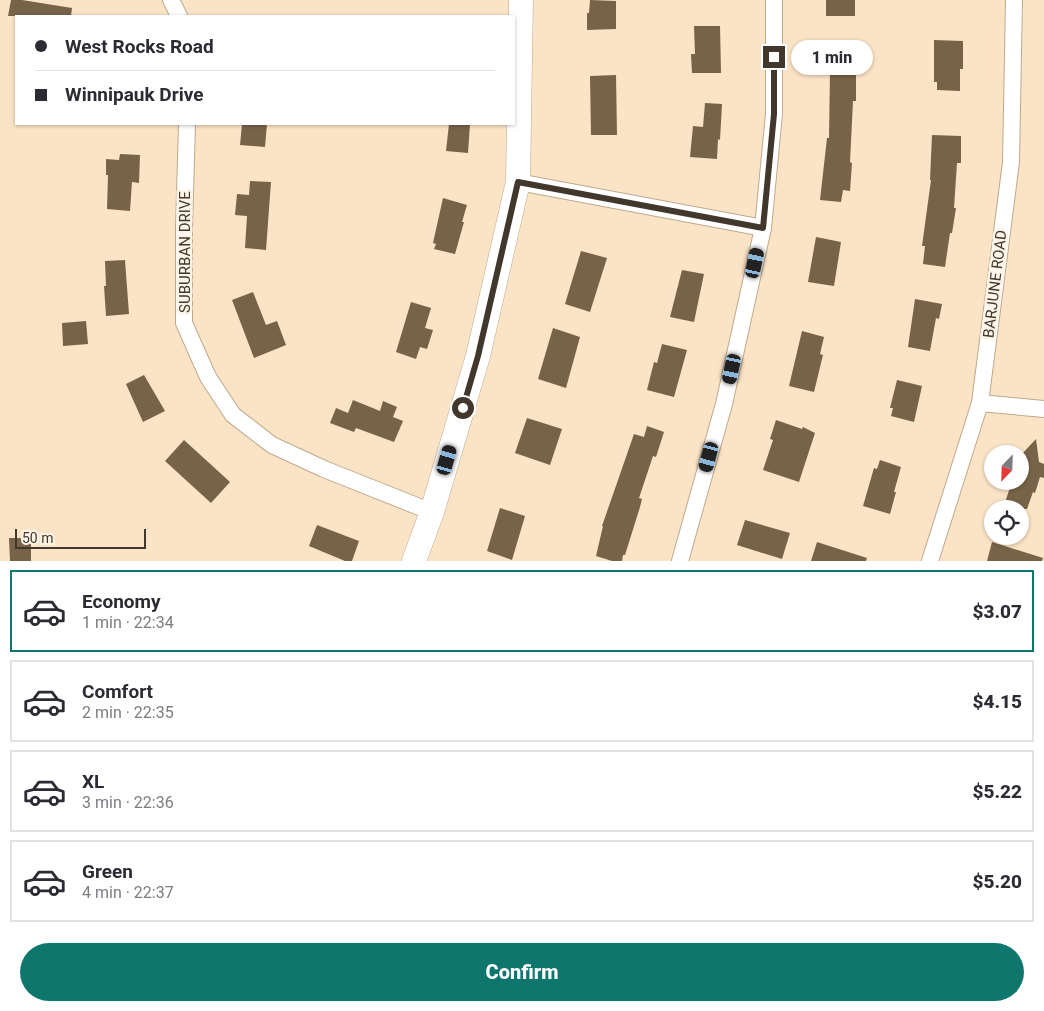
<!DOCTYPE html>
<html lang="en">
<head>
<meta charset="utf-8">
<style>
  :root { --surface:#fff; --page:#f7f7f7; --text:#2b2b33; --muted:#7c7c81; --line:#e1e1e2; --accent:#0f766e }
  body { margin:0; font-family:Roboto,sans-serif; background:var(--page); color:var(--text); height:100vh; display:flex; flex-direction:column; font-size:19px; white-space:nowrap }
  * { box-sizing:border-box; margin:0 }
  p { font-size:16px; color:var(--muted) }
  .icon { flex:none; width:28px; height:28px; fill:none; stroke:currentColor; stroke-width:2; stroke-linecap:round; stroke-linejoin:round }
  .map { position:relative; height:561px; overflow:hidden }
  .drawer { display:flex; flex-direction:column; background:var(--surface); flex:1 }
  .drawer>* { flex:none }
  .banner { position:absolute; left:15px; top:15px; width:500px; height:110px; border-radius:0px; box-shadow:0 1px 4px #0004; display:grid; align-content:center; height:110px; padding:0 20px; background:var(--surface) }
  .needle { width:32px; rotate:203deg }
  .tools { position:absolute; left:984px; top:445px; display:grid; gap:10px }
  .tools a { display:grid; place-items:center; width:45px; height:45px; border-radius:50%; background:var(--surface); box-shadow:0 1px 4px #0004; font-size:25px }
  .scale { position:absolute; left:15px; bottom:12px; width:131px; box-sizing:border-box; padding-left:5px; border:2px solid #41372c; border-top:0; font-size:14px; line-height:18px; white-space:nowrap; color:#41372c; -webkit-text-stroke:4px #fdf3e7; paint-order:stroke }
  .end { position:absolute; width:22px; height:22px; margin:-11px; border:6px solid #41372c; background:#fff; box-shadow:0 0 0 2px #fff }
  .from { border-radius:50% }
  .bubble { position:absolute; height:35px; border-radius:18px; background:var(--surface); box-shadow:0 1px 4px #0004; font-size:16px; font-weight:800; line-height:35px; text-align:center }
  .car { position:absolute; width:15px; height:30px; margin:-15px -8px; border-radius:6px; box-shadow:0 0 4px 1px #0007; background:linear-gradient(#222 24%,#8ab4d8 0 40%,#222 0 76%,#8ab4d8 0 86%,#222 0) }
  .banner b { display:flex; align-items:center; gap:18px; height:48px; font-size:19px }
  .banner b+b { border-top:1px solid var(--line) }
  .banner i { width:12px; height:12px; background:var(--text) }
  ul { padding:9px 0 0; list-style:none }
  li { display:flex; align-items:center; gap:15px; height:82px; margin:0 10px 8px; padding:0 10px; border:2px solid var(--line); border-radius:0px }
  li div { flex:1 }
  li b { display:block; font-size:19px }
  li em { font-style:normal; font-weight:800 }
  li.on { border-color:var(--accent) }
  li>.icon { width:45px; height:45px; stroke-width:1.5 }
  .action { display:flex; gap:10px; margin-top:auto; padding:10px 20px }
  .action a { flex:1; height:58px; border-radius:30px; background:var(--accent); color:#fff; font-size:20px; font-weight:800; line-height:58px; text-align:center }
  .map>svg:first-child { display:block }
</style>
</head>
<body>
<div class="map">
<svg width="1044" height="561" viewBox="0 0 1044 561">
  <rect width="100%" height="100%" fill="#fbe3c5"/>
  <g fill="#776348">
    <path d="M 11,0 L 22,0 L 72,8 L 71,16 L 8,16 Z"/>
    <path d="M 590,0 L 616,1 L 616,29 L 587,30 L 587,13 L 589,13 Z"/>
    <rect x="826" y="0" width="29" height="16"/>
    <path d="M 694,26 L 720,26 L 721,73 L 692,73 L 691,54 L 695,54 Z"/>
    <path d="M 934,40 L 963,41 L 963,69 L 960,69 L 960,91 L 937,90 L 937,82 L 934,82 Z"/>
    <path d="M 830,72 L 856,72 L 856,101 L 853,101 L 850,162 L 852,163 L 850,191 L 843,190 L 841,202 L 820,200 L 827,138 L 829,138 Z"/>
    <path d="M 616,75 L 617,135 L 591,135 L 590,76 Z"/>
    <path d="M 705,103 L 722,104 L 720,140 L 718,139 L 717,159 L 690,157 L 693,126 L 703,127 Z"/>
    <path d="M 242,124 L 267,124 L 265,147 L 240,145 Z"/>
    <path d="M 449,124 L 470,124 L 468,153 L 446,151 Z"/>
    <path d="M 932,135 L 961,136 L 961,163 L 957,163 L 954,208 L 956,208 L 952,233 L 950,233 L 945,267 L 923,264 L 925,246 L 922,246 L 931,180 L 930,180 Z"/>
    <path d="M 120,154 L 140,155 L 139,183 L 132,182 L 130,211 L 107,209 L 108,175 L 106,175 L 106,159 L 119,160 Z"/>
    <path d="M 250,181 L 271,182 L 266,250 L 245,248 L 247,216 L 235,215 L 237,194 L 249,195 Z"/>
    <path d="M 443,198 L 467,205 L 462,222 L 464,222 L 455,254 L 434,249 L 436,244 L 433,243 Z"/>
    <path d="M 816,237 L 841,242 L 834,286 L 808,282 Z"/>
    <path d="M 581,251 L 607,258 L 590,312 L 565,304 Z"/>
    <path d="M 125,260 L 129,314 L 106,316 L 104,286 L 106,286 L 105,261 Z"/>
    <path d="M 682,270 L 704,274 L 694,322 L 670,317 Z"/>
    <path d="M 253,292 L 266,325 L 277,321 L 286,345 L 254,358 L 232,300 Z"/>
    <path d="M 915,299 L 942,304 L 939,319 L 936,318 L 930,351 L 908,347 Z"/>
    <path d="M 411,302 L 431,308 L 425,328 L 433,330 L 427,349 L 420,347 L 416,359 L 396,352 Z"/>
    <path d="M 86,321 L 88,344 L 63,346 L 62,323 Z"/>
    <path d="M 553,328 L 580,337 L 566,388 L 538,379 Z"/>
    <path d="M 802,331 L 824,337 L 820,354 L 823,355 L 814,392 L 789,386 Z"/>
    <path d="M 662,344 L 687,350 L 674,397 L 647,390 L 654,362 L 657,363 Z"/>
    <path d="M 144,375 L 165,411 L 143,422 L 126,384 Z"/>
    <path d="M 897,380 L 922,386 L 914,422 L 891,416 L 893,408 L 890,408 Z"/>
    <path d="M 353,400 L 380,411 L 383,401 L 397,407 L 393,417 L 403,421 L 394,442 L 356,428 L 354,432 L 330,423 L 336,408 L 348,413 Z"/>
    <path d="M 527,418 L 562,429 L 550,465 L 515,453 Z"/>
    <path d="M 776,420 L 802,429 L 803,427 L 815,433 L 799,482 L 763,470 L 773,440 L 770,439 Z"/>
    <path d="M 647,426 L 664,432 L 656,457 L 653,456 L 639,498 L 642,499 L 640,507 L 625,555 L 623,555 L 622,561 L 612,561 L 596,556 L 603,526 L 602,526 L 634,434 L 644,437 Z"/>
    <path d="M 1036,439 L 1039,462 L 1044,464 L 1044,478 L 1040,477 L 1035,493 L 1033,492 L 1027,509 L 1003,509 L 1012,481 L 1020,481 L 1020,456 Z"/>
    <path d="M 184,440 L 230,482 L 211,503 L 165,461 Z"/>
    <path d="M 880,460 L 901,467 L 894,492 L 896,492 L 890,514 L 863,506 L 874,468 L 877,469 Z"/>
    <path d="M 500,508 L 525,516 L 512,560 L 487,551 Z"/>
    <path d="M 745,520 L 790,533 L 782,559 L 737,545 Z"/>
    <path d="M 317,525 L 359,541 L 352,561 L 345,561 L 309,546 Z"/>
    <path d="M 9,538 L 31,538 L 31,561 L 10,561 Z"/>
    <path d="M 817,542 L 867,558 L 866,561 L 811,561 Z"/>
    <path d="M 992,542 L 1043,558 L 1042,561 L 987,561 Z"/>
  </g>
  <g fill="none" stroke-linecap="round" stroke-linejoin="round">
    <g stroke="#bfa98d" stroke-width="18">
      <g id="minor">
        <path d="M 171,0 L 179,16"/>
        <path d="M 187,124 L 184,227 L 184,323 L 208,377 L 233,415 L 272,445 L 324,469 L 432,512"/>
        <path d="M 518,182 L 763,228"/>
        <path d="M 980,403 L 1044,409"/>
        <path d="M 680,561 L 724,404 L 763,228 L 774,114 L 774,0"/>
        <path d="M 930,561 L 980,403 L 1011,162 L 1014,0"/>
      </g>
    </g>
    <g stroke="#bfa98d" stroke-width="25">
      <path id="secondary" d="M 414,561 L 432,512 L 478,356 L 518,182 L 521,0"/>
    </g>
    <use href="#minor" stroke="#fff" stroke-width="16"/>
    <use href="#secondary" stroke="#fff" stroke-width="24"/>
  </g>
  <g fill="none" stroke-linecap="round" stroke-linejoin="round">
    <path stroke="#41372c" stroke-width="6" d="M 463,408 L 478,356 L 518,182 L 763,228 L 774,114 L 774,57"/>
  </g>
  <g text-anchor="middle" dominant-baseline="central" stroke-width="5" stroke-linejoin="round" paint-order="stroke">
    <g font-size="15" fill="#41372c" stroke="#fdf3e7">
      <text transform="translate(185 252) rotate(-90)">SUBURBAN DRIVE</text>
      <text transform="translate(995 284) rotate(-83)">BARJUNE ROAD</text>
    </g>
  </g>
</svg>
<div class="tools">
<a><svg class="needle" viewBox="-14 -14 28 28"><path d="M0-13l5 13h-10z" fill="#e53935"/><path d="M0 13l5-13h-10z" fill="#7c7c81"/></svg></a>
<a><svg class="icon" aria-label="locate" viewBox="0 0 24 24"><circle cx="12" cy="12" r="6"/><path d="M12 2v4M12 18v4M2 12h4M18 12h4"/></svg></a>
</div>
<div class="scale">50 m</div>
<i class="end from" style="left:463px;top:408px"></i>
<i class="end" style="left:774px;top:57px"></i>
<div class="bubble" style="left:791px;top:40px;width:82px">1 min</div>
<i class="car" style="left:755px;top:263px;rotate:12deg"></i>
<i class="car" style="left:732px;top:369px;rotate:192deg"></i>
<i class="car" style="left:709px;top:457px;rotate:195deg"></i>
<i class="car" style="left:447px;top:460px;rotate:16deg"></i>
<div class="banner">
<b><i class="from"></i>West Rocks Road</b>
<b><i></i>Winnipauk Drive</b>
</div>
</div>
<section class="drawer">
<ul>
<li class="on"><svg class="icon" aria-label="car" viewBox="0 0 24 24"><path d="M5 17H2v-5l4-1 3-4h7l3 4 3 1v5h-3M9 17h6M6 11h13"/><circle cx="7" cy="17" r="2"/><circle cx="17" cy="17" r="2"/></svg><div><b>Economy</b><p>1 min · 22:34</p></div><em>$3.07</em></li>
<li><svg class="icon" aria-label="car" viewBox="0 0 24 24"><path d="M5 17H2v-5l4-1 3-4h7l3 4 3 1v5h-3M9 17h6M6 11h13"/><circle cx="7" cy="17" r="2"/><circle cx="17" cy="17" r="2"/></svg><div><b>Comfort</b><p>2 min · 22:35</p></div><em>$4.15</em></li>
<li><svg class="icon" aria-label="car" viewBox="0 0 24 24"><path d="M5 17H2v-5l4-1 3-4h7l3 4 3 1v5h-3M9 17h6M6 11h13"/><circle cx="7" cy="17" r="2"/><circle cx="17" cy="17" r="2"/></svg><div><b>XL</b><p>3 min · 22:36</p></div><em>$5.22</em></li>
<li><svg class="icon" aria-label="car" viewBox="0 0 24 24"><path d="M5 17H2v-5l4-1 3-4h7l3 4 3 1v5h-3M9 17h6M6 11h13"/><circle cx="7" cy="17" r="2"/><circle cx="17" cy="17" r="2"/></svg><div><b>Green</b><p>4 min · 22:37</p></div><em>$5.20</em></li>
</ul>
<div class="action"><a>Confirm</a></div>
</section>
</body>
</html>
